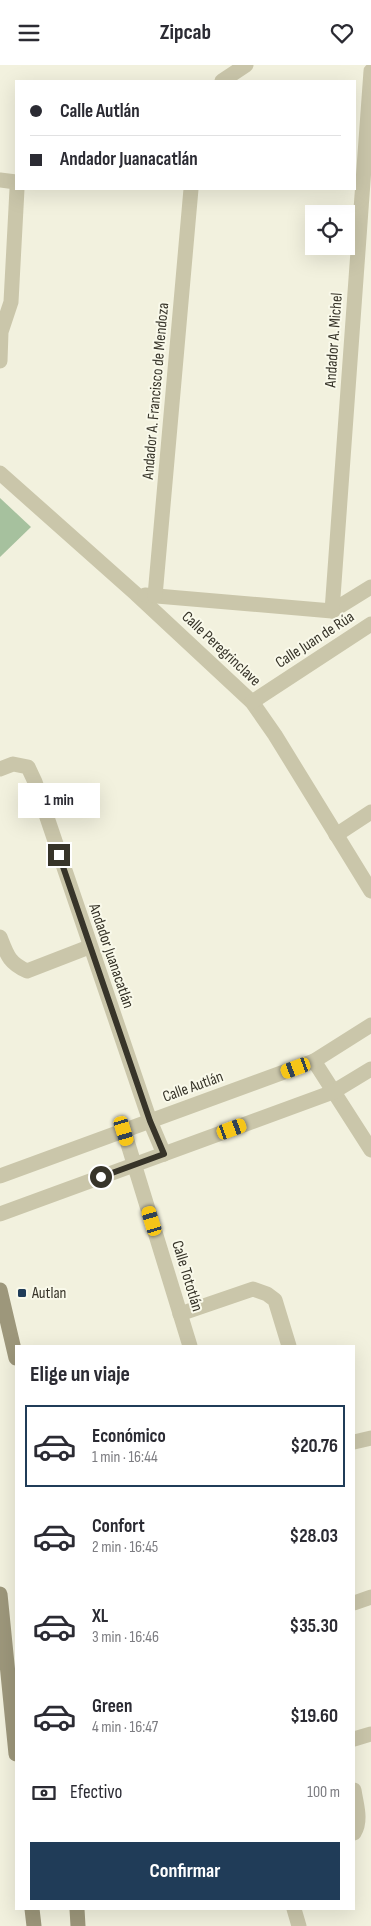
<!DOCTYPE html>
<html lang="es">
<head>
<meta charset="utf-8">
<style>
  :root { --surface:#fff; --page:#f7f7f7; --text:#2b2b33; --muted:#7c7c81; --line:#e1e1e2; --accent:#203c58 }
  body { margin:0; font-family:"Sofia Sans Condensed",sans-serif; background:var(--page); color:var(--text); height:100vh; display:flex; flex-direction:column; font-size:19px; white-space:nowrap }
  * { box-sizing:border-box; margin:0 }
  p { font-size:16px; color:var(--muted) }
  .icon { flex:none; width:28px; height:28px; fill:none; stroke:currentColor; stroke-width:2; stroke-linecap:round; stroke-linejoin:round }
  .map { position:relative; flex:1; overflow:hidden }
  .drawer { position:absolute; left:15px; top:1280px; width:340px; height:565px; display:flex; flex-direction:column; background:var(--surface); border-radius:0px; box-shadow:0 5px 20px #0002 }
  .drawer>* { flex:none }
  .guide { position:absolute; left:15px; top:15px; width:341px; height:110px; border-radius:0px; box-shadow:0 5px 20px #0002; display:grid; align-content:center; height:110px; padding:0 15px; background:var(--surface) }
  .controls { position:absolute; left:305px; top:140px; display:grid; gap:10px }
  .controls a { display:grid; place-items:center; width:50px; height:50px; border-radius:0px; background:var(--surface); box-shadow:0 5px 20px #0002; font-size:25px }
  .end { position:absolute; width:22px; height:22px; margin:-11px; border:6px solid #373429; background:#fff; box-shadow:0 0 0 2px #fff }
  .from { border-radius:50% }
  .bubble { position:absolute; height:35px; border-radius:0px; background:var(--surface); box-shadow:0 5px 20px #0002; font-size:16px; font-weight:700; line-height:35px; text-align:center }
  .car { position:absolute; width:15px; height:30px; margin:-15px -8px; border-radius:6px; box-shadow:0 0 4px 1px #0007; background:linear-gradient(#f5c518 24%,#345 0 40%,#f5c518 0 76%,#345 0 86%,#f5c518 0) }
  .guide b { display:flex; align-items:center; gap:18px; height:48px; font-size:19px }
  .guide b+b { border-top:1px solid var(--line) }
  .guide i { width:12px; height:12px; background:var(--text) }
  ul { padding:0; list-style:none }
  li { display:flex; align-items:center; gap:15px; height:82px; margin:0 10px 8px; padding:0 5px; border:2px solid transparent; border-radius:0px }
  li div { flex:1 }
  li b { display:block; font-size:19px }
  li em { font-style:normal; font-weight:700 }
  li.selected { border-color:var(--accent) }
  li>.icon { width:45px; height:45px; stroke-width:1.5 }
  h2 { padding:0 15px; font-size:22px; line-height:60px }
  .pay { display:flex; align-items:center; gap:12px; height:55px; padding:0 15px; font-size:19px }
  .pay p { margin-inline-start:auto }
  .primary-button { display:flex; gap:10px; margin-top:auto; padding:10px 15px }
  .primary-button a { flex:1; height:58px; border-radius:0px; background:var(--accent); color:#fff; font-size:20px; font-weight:700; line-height:58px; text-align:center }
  header { display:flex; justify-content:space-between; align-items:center; height:65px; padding:0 15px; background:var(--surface); font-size:22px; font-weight:700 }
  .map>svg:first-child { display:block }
</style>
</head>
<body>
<header><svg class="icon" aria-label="menu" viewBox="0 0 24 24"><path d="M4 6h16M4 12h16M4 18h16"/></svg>Zipcab<svg class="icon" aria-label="heart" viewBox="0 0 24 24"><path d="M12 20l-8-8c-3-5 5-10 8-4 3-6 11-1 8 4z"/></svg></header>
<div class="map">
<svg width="371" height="1861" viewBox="0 0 371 1861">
  <rect width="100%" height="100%" fill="#f2f1de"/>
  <path fill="#a6c19e" d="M 0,433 L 31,462 L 0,492 Z"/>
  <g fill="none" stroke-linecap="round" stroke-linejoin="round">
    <g stroke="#cac6aa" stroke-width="15">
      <path d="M 222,16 L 246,0"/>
      <path d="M 0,115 L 16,117"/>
      <path d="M 0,296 L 1,267 L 11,237 L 17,124"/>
      <path d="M 0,408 L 136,529 L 252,637 L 275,670 L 371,826"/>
      <path d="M 145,530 L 332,546 L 371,522"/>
      <path d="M 155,531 L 191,124"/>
      <path d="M 332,546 L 371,6"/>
      <path d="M 252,637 L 371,559"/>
      <path d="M 0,704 L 13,699 L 28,702 L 35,717 L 150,1056 L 164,1089"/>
      <path d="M 336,770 L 371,747"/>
      <path d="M 0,872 C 7,890 9,898 27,906 L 89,882"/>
      <path d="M 314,996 L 371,1085"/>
      <path d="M 124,1066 L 190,1281"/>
      <path d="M 0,1111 L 314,996 L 371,960"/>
      <path d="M 0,1149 L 333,1027 L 371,1004"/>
      <path d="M 180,1249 L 253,1224 L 267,1229 L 275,1235 L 289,1281"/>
      <path d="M 354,1377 L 371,1373"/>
      <path d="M 354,1538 L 371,1532"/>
      <path d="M 354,1674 L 371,1669"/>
      <path d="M 354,1725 C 356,1739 362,1755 354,1768"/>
      <path d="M 294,1844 L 299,1861"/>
    </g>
    <g stroke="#9d977b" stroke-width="15">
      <path d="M 0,1225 L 16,1293"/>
      <path d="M 0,1529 L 16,1689"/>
      <path d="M 32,1844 L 34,1861"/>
      <path d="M 77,1844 L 78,1861"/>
    </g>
  </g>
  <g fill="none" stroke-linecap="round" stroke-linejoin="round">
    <path stroke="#373429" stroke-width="6" d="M 59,790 L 150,1056 L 164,1089 L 101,1112"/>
  </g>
  <rect fill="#203c58" stroke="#f9f9ea" stroke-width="2" x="17" y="1223" width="10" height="10" rx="2.5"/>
  <g text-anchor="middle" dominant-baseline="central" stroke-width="4" stroke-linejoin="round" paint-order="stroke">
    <g font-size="16" fill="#373429" stroke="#f9f9ea">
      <text transform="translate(334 275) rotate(-86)">Andador A. Michel</text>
      <text transform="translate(156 326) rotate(-85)">Andador A. Francisco de Mendoza</text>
      <text transform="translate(315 575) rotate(-33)">Calle Juan de Rúa</text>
      <text transform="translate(221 584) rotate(43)">Calle Peregrinclave</text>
      <text transform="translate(111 891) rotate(71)">Andador Juanacatlán</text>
      <text transform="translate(193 1022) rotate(-20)">Calle Autlán</text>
      <text transform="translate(187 1211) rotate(73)">Calle Tototlán</text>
    </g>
    <g font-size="16" fill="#373429" stroke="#f9f9ea" text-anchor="start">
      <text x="32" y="1228">Autlan</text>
    </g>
  </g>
</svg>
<div class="controls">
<a><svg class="icon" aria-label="locate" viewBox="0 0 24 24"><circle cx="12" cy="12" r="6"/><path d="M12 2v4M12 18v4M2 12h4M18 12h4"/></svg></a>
</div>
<i class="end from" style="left:101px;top:1112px"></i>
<i class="end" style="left:59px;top:790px"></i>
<div class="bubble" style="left:18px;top:718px;width:82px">1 min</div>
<i class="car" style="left:296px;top:1003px;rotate:250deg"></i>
<i class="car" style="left:232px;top:1064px;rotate:70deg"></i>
<i class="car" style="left:124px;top:1066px;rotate:163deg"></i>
<i class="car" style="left:152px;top:1156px;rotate:343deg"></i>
<div class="guide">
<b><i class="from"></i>Calle Autlán</b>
<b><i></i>Andador Juanacatlán</b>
</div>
<section class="drawer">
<h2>Elige un viaje</h2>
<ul>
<li class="selected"><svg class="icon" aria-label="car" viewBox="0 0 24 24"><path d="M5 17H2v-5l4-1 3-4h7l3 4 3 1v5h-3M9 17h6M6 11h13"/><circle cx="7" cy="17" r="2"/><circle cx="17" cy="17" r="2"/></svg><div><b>Económico</b><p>1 min · 16:44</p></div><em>$20.76</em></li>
<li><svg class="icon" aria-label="car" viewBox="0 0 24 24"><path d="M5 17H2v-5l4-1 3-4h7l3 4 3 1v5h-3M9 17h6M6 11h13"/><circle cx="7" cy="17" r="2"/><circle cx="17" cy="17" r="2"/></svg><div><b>Confort</b><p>2 min · 16:45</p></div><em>$28.03</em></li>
<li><svg class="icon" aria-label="car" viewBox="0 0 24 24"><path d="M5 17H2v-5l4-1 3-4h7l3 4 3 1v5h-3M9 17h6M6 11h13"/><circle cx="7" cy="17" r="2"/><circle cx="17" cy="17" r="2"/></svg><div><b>XL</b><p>3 min · 16:46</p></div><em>$35.30</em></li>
<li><svg class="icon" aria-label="car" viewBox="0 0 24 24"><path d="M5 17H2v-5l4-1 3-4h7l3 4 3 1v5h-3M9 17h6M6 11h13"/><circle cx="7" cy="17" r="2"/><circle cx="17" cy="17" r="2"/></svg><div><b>Green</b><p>4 min · 16:47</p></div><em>$19.60</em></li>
</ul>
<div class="pay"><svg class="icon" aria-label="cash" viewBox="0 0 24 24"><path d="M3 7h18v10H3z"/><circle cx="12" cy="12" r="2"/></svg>Efectivo<p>100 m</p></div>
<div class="primary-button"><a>Confirmar</a></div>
</section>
</div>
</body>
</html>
